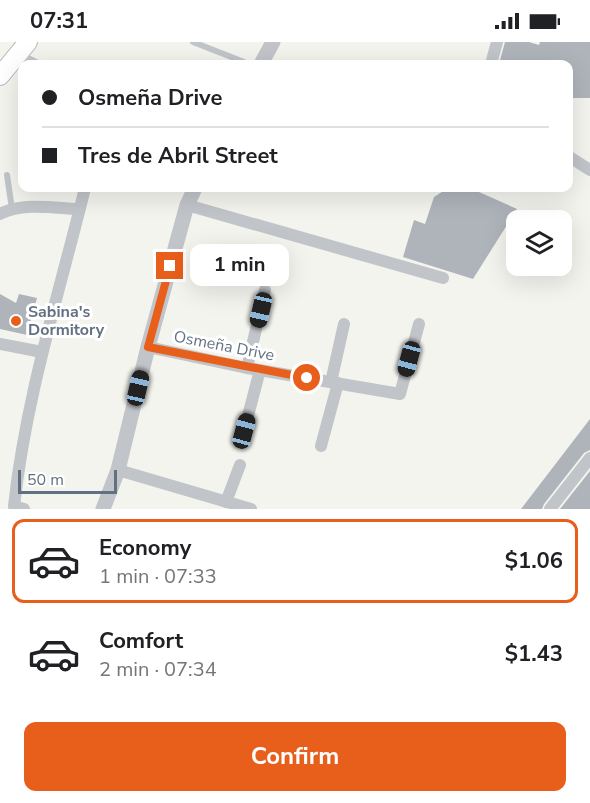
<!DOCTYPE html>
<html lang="en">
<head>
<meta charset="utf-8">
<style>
  :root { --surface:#fff; --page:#f6f6f6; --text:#202124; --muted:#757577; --line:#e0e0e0; --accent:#e85e1b }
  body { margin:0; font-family:"Nunito Sans",sans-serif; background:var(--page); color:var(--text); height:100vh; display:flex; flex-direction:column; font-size:22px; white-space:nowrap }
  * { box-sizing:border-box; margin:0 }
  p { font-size:20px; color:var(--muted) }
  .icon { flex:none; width:33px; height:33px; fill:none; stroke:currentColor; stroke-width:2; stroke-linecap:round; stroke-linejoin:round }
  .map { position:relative; height:467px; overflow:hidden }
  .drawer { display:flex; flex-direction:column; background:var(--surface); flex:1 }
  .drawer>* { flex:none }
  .guide { position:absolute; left:18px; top:18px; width:555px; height:132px; border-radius:12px; box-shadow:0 6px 24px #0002; display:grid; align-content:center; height:132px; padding:0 24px; background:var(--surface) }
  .fabs { position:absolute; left:506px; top:168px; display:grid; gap:12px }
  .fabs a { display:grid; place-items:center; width:66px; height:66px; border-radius:12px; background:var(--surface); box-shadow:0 6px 24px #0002; font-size:30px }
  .scale { position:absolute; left:18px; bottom:15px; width:99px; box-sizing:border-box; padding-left:6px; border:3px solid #627182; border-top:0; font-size:16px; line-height:21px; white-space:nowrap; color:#627182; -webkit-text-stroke:4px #fff; paint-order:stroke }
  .end { position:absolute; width:27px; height:27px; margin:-14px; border:8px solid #e85e1b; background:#fff; box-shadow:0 0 0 3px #fff }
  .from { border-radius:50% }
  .bubble { position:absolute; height:42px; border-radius:12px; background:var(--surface); box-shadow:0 6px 24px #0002; font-size:20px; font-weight:700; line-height:42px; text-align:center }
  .car { position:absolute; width:18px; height:36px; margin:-18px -9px; border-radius:8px; box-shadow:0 0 4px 2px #0007; background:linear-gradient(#222 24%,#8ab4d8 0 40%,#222 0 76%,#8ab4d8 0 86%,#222 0) }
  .guide b { display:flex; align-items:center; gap:21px; height:57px; font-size:22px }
  .guide b+b { border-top:2px solid var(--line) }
  .guide i { width:15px; height:15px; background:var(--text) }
  ul { padding:10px 0 0; list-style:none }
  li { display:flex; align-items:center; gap:18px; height:84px; margin:0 12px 9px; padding:0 12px; border:3px solid transparent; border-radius:12px }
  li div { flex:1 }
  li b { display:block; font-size:22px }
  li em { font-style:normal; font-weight:700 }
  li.current { border-color:var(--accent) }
  li>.icon { width:54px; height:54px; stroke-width:1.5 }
  .primary-button { display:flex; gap:12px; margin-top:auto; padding:12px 24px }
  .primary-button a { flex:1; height:69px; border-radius:12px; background:var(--accent); color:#fff; font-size:24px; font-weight:700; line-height:69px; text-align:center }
  .status { display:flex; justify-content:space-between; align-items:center; height:42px; padding:0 30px; background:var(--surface); direction:ltr }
  .status svg { height:16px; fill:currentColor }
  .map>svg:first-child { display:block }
</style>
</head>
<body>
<div class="status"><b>07:31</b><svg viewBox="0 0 49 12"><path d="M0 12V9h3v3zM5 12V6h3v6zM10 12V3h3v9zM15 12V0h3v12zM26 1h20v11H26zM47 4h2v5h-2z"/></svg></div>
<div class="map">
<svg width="590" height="467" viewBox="0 0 590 467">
  <rect width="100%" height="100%" fill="#f4f4ef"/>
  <g fill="#aeb4ba">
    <path d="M 505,0 L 529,0 L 539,3 L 540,0 L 590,0 L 590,56 L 568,56 L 568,22 L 499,22 Z"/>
    <path d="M 448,146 L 470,146 L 517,167 L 473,237 L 403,215 L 414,178 L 425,182 L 434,155 Z"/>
    <path d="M 0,252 L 16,261 L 19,252 L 37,256 L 27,293 L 0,287 Z"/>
    <path d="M 590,377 L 590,408 L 584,411 L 544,462 L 542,467 L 521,467 Z"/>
    <path d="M 590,429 L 590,467 L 560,467 Z"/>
  </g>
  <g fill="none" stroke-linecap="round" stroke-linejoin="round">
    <g stroke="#b3b8bd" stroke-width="20">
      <path id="secondary" d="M 0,34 L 28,0"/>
    </g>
    <g stroke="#c1c4c8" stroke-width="6">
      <path d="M 193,0 L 249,22"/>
      <path d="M 22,13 L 40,22"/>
      <path d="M 7,133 L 12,167"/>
    </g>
    <g stroke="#c1c4c8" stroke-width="12">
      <path d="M 491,22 L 497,0"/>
      <path d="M 568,114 L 590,128"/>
      <path d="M 187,163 L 443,236"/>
      <path d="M 0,172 C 23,160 54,166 79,167"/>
      <path d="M 0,302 L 42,310"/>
      <path d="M 148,305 L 247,326 L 400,352 L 419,282"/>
      <path d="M 247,326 L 265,248"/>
      <path d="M 331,340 L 344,282"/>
      <path d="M 244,389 L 260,328"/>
      <path d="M 321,404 L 338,341"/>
      <path d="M 118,428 L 251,467"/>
      <path d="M 226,460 L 240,423"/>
      <path d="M 24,467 L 14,464 C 26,354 59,252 85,146"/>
      <path d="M 550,467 L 590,416"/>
    </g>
    <g stroke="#c1c4c8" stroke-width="15">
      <path d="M 261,22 L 273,0"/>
      <path d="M 103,467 L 118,428 L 148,305 L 187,163 L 195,146"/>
    </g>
    <use href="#secondary" stroke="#fff" stroke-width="18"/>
  </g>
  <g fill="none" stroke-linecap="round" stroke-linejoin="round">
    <path stroke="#e85e1b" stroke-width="8" d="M 170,224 L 148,305 L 307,336"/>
  </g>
  <circle fill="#e85e1b" stroke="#fff" stroke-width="2" cx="16" cy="279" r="6"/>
  <g text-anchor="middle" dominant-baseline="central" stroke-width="6" stroke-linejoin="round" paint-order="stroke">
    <g font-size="16" font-weight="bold" fill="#627182" stroke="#fff" text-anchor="start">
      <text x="28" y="270">Sabina's<tspan x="28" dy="18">Dormitory</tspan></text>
    </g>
    <g font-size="16" fill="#627182" stroke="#fff">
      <text transform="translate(224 304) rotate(11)">Osmeña Drive</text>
    </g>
  </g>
</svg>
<div class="fabs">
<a><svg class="icon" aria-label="layers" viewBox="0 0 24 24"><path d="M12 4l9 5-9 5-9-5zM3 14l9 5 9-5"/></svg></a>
</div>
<div class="scale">50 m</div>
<i class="end from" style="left:307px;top:336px"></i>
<i class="end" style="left:170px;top:224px"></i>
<div class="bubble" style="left:190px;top:202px;width:99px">1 min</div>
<i class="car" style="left:261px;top:268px;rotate:193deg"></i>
<i class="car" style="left:409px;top:317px;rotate:195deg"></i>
<i class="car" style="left:138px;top:346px;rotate:13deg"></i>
<i class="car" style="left:244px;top:389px;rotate:15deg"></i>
<div class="guide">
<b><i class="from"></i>Osmeña Drive</b>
<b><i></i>Tres de Abril Street</b>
</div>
</div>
<section class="drawer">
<ul>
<li class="current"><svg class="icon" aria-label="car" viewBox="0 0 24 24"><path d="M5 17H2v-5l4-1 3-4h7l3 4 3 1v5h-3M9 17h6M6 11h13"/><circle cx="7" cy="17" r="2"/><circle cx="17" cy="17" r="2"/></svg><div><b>Economy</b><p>1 min · 07:33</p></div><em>$1.06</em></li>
<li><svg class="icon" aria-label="car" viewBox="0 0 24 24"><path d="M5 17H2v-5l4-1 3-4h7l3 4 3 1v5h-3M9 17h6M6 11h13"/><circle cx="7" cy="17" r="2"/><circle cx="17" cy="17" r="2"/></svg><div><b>Comfort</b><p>2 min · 07:34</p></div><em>$1.43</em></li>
</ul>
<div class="primary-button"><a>Confirm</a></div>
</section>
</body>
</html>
